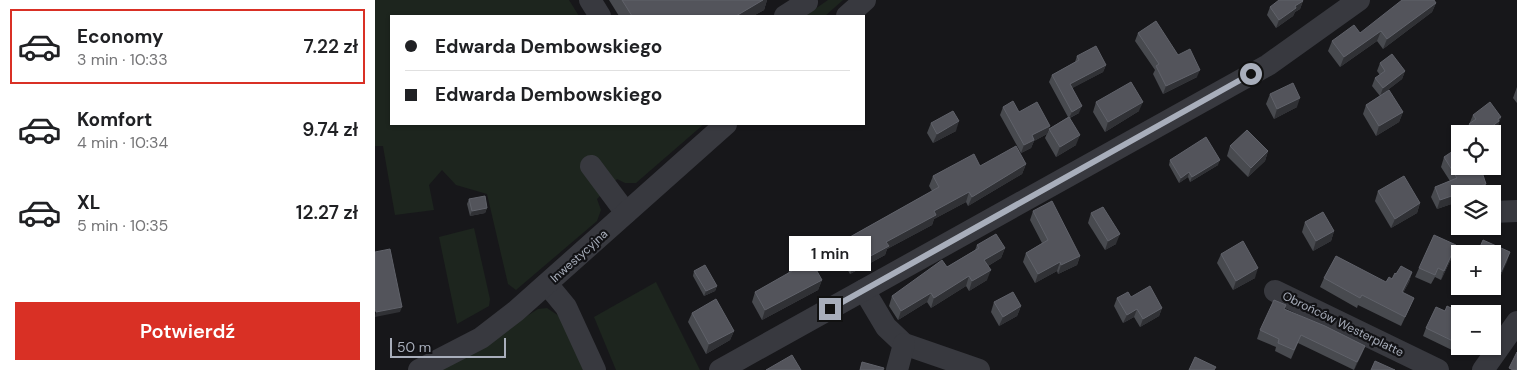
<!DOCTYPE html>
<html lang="pl">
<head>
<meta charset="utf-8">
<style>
  :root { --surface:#fff; --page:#f2f2f2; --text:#202124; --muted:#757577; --line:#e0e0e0; --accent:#d93025 }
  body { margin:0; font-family:"DM Sans",sans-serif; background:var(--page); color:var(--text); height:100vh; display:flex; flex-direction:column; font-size:19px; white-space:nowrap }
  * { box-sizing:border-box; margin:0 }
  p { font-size:16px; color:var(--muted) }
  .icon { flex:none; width:28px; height:28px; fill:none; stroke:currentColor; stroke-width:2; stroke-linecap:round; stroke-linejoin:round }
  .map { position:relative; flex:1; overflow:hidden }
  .side { display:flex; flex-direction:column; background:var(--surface); width:375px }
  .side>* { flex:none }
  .hud { position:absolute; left:15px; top:15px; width:475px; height:110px; border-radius:0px; box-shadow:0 1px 4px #0004; display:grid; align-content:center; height:110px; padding:0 15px; background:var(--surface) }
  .controls { position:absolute; left:1076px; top:125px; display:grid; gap:10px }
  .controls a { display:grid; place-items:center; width:50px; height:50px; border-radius:0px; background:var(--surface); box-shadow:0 1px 4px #0004; font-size:25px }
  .scale { position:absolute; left:15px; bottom:12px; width:116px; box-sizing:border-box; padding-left:5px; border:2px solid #a8aebb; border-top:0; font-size:14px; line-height:18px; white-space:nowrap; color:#a8aebb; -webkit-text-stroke:4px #121215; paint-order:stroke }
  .end { position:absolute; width:22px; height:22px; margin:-11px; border:6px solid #a8aebb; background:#111; box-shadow:0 0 0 2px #111 }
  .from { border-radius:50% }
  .bubble { position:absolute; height:35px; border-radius:0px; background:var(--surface); box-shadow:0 1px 4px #0004; font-size:16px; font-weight:600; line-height:35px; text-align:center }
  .hud b { display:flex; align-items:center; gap:18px; height:48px; font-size:19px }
  .hud b+b { border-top:1px solid var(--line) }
  .hud i { width:12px; height:12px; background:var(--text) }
  ul { padding:9px 0 0; list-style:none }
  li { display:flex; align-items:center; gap:15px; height:75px; margin:0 10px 8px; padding:0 5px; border:2px solid transparent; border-radius:0px }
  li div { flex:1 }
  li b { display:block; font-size:19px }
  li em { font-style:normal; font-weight:600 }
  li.on { border-color:var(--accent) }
  li>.icon { width:45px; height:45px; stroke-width:1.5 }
  .action { display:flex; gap:10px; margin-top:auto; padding:10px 15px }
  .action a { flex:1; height:58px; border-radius:0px; background:var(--accent); color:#fff; font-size:20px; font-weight:600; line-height:58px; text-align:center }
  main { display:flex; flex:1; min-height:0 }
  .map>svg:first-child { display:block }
</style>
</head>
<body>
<main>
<section class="side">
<ul>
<li class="on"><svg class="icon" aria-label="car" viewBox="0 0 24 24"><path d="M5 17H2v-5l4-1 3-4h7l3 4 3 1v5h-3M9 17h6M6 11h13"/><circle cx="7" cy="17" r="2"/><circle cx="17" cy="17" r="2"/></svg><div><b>Economy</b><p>3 min · 10:33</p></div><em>7.22 zł</em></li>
<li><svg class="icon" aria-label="car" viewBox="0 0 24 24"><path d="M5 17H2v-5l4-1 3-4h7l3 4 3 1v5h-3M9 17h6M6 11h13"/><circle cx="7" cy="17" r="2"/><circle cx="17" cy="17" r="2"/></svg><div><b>Komfort</b><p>4 min · 10:34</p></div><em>9.74 zł</em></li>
<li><svg class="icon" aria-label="car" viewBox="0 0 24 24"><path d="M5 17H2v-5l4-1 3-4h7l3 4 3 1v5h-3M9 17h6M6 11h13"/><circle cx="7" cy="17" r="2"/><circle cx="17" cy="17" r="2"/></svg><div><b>XL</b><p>5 min · 10:35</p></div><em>12.27 zł</em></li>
</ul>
<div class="action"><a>Potwierdź</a></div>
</section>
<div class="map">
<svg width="1142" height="370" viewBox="0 0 1142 370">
  <rect width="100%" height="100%" fill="#17171a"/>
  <g fill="#1d251e">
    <path d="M 0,0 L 194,0 L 204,16 L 16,16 L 16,124 L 329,124 L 261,183 L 250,183 L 242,179 L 222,199 L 226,210 L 222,221 L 141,290 L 133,284 L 112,194 L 81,185 L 67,170 L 54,185 L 59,210 L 20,215 L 8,146 L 0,146 Z"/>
    <path d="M 453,0 L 468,0 L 450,16 L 430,16 Z"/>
    <path d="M 99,228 L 115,299 L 114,306 L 82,324 L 64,237 Z"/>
    <path d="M 281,282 L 325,370 L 241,370 L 219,317 Z"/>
    <path d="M 172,308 L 187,318 L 212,370 L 66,370 L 163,309 Z"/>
  </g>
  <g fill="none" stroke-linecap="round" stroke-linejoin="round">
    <g stroke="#38393f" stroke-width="22">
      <path d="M 215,0 L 225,16"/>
      <path d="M 410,16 L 432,2 L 430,0"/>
      <path d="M 472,16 L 490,0"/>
      <path d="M 216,166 L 251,213"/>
      <path d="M 1118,212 L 1142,211"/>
      <path d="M 172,284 L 191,307 L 220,370"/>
      <path d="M 489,290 L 511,327 L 529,344 L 604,370"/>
      <path d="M 900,291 L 1063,370"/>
      <path d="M 44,370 L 106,338 L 141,311 L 351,124"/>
      <path d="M 345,370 L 893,65 L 984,0"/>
      <path d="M 522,370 L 529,344"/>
      <path d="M 1108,370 L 1142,322"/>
    </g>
  </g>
  <g fill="#484a4f">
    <path d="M 234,0 L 392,0 L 389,10 L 378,16 L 244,16 Z"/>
    <path d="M 928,1 L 925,9 L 920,12 L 918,16 L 901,28 L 892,15 L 895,7 Z"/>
    <path d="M 1061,3 L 1057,12 L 1008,49 L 1002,41 L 965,67 L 953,51 L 957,41 L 985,33 Z"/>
    <path d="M 763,33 L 803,55 L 822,77 L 788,94 L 778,74 L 780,70 L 760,41 Z"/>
    <path d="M 702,56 L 731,65 L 728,72 L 697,88 L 704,113 L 695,118 L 701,145 L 681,157 L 670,138 L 674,129 L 693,117 L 674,82 L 677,75 L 700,62 Z"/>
    <path d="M 1005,63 L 1030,71 L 1027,79 L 1006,95 L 1028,112 L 1024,122 L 1001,136 L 988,114 L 991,105 L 1005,96 L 997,86 L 1000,78 L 1005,75 L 1002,71 Z"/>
    <path d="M 1142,87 L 1142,103 L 1138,98 Z"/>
    <path d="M 895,94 L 922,107 L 899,119 L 891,104 Z"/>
    <path d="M 721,102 L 764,111 L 730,132 L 718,112 Z"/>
    <path d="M 628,107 L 644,112 L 672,134 L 659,141 L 656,148 L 646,153 L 625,115 Z"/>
    <path d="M 1098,115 L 1126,117 L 1121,131 L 1116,134 L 1090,134 Z"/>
    <path d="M 556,123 L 581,131 L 558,143 L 552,133 Z"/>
    <path d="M 855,146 L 893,151 L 890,161 L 873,177 L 852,156 Z"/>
    <path d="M 1085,155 L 1103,173 L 1111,184 L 1107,193 L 1085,194 L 1085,201 L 1062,209 L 1056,197 L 1060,187 L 1075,181 L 1066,167 L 1069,157 Z"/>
    <path d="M 795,160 L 843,165 L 815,182 L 813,177 L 804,183 L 794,165 Z"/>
    <path d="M 651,164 L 647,174 L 593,206 L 591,202 L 559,219 L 557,225 L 512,249 L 510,255 L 475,274 L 462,251 L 466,242 L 557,191 L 554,186 L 558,176 L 605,166 Z"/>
    <path d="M 1003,191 L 1045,203 L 1042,213 L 1016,228 L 1000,201 Z"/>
    <path d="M 94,199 L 112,208 L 110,213 L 95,216 L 92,204 Z"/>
    <path d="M 658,211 L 705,256 L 702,265 L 683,274 L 682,271 L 660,283 L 648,262 L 651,253 L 667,243 L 655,220 Z"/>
    <path d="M 716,213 L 741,244 L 730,250 L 713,223 Z"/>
    <path d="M 930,222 L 959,231 L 956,241 L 938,251 L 927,232 Z"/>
    <path d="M 602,245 L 630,248 L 626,258 L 613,266 L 612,280 L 594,291 L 591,286 L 556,308 L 552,302 L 523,320 L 514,306 L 517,296 L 572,267 L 600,250 Z"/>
    <path d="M 1135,252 L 1123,282 L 1118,280 L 1118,254 Z"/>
    <path d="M 846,254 L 880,278 L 858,290 L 842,263 Z"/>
    <path d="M 1078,255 L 1066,280 L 1060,277 L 1056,284 L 1040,277 L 1044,268 Z"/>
    <path d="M 415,268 L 447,280 L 443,290 L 387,320 L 377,302 L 380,292 L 413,274 Z"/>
    <path d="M 319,271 L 342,286 L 340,291 L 329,296 L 318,276 Z"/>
    <path d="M 1037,272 L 1034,282 L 1028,293 L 1039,298 L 1035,307 L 1026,326 L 983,305 L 982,308 L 945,287 L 949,278 L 1011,282 L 1017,279 Z"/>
    <path d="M 756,297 L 787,308 L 784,316 L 765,327 L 759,317 L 748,323 L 739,306 L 742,298 Z"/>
    <path d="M 619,302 L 646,306 L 642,316 L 624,326 L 616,312 Z"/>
    <path d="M 910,309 L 990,346 L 979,370 L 923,343 L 916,359 L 900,351 L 901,347 L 882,339 L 885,330 Z"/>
    <path d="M 1070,311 L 1085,314 L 1085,342 L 1081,352 L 1048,336 L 1051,328 Z"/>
    <path d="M 317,313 L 359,331 L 355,340 L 331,354 L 313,322 Z"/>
  </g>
  <g fill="#303135">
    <path d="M 388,0 L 392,0 L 389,10 L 378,16 L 361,16 Z"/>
    <path d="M 927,0 L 929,0 L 928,1 L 925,9 L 920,12 L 918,16 L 901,28 L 904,20 Z"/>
    <path d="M 1061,3 L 1057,12 L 1008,49 L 1012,39 Z"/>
    <path d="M 1006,31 L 1002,41 L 965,67 L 969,57 Z"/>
    <path d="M 731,65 L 728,72 L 692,91 L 695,84 Z"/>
    <path d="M 825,70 L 822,77 L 788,94 L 791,86 Z"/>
    <path d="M 1030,71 L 1027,79 L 1005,96 L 1008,88 Z"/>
    <path d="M 925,98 L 922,107 L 899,119 L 902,109 Z"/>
    <path d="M 768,102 L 764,111 L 730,132 L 733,122 Z"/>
    <path d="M 707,106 L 704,113 L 694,118 L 697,112 Z"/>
    <path d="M 1028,112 L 1024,122 L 1001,136 L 1004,126 Z"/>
    <path d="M 1126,117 L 1121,131 L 1116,134 L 1107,134 Z"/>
    <path d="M 584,121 L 581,131 L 558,143 L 562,134 Z"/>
    <path d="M 675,126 L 672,134 L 659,141 L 656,148 L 646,153 L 649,145 L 657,135 Z"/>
    <path d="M 705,135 L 701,145 L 681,157 L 685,147 Z"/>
    <path d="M 893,151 L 890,161 L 873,177 L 876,168 Z"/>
    <path d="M 845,160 L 843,165 L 815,182 L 817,177 Z"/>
    <path d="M 651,164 L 647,174 L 593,206 L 597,197 Z"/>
    <path d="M 814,172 L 813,177 L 804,183 L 806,178 Z"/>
    <path d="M 1111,184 L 1107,193 L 1085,194 L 1085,201 L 1062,209 L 1065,200 Z"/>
    <path d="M 594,192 L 591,202 L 559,219 L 557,225 L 512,249 L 510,255 L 475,274 L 479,265 L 511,242 L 559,211 Z"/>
    <path d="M 1045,203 L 1042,213 L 1016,228 L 1020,219 Z"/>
    <path d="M 112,208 L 110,213 L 95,216 L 97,211 Z"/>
    <path d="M 959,231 L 956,241 L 938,251 L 941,241 Z"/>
    <path d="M 745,234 L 741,244 L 730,250 L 733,241 Z"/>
    <path d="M 1081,245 L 1078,255 L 1066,280 L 1069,271 Z"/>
    <path d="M 630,248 L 626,258 L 606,270 L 609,260 Z"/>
    <path d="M 1135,252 L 1132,262 L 1123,282 L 1126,272 Z"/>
    <path d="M 705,256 L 702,265 L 683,274 L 686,265 Z"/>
    <path d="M 685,262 L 682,271 L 660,283 L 663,274 Z"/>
    <path d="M 883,268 L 880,278 L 858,290 L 861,281 Z"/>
    <path d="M 616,270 L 612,280 L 594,291 L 597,281 Z"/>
    <path d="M 1037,272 L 1034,282 L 1023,302 L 1027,292 Z"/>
    <path d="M 594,276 L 591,286 L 556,308 L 559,298 Z"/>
    <path d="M 447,280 L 443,290 L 387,320 L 390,310 Z"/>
    <path d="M 342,286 L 340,291 L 329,296 L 331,291 Z"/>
    <path d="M 556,293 L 552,302 L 523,320 L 526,311 Z"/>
    <path d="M 646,306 L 642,316 L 624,326 L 628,317 Z"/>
    <path d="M 27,307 L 25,312 L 0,317 L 1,312 Z"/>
    <path d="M 787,308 L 784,316 L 765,327 L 768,319 Z"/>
    <path d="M 762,309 L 759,317 L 748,323 L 752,315 Z"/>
    <path d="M 359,331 L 355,340 L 331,354 L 334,344 Z"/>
    <path d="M 990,346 L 987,354 L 979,370 L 982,362 Z"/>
  </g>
  <g fill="#53545b" stroke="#60626a">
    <path d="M 247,0 L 388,0 L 361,16 L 257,16 Z"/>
    <path d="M 904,0 L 927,0 L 928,1 L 920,6 L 921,8 L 904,20 L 895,7 Z"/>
    <path d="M 1027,0 L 1059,0 L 1061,3 L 1012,39 L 1006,31 L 969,57 L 957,41 L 979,25 L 985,33 Z"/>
    <path d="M 781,21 L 803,55 L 815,49 L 825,70 L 791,86 L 781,66 L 784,64 L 763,33 Z"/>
    <path d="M 721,46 L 731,65 L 695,84 L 707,106 L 697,112 L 677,75 L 704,60 L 702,56 Z"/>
    <path d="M 1017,54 L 1030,71 L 1008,88 L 1000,78 L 1010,71 L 1005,63 Z"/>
    <path d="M 756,82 L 768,102 L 733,122 L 721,102 Z"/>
    <path d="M 918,83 L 925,98 L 902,109 L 895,94 Z"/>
    <path d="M 1014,90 L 1028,112 L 1004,126 L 991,105 Z"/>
    <path d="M 638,101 L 644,112 L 662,102 L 675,126 L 657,135 L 659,140 L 649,145 L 628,107 Z"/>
    <path d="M 1115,102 L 1126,117 L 1123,119 L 1124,121 L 1107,134 L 1101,134 L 1094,124 L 1101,119 L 1098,115 Z"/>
    <path d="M 578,111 L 584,121 L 562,134 L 556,123 Z"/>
    <path d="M 694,117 L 705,135 L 685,147 L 674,129 Z"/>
    <path d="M 872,130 L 893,151 L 876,168 L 855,146 Z"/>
    <path d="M 831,137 L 845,160 L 817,177 L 814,172 L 806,178 L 795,160 Z"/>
    <path d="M 641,146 L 651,164 L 597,197 L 594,192 L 559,211 L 561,215 L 511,242 L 514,246 L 479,265 L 466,242 L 564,187 L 558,176 L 599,154 L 605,166 Z"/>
    <path d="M 1081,149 L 1085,155 L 1085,166 L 1099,166 L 1103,173 L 1107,172 L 1111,184 L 1065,200 L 1060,187 L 1082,178 L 1069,157 Z"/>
    <path d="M 1029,176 L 1045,203 L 1020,219 L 1003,191 Z"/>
    <path d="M 110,196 L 112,208 L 97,211 L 94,199 Z"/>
    <path d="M 677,201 L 705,256 L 686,265 L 685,262 L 663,274 L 651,253 L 673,240 L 658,211 Z"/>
    <path d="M 728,207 L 745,234 L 733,241 L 716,213 Z"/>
    <path d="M 948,212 L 959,231 L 941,241 L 930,222 Z"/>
    <path d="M 621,234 L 630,248 L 609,260 L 616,270 L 597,281 L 594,276 L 559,298 L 556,293 L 526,311 L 517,296 L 567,260 L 572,267 L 604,248 L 602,245 Z"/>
    <path d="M 1059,235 L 1081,245 L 1069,271 L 1063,268 L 1060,275 L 1044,268 Z"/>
    <path d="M 1108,240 L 1135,252 L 1126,272 L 1118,268 L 1118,254 L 1102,254 Z"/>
    <path d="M 868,241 L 883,268 L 861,281 L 846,254 Z"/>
    <path d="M 15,249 L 27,307 L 1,312 L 0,308 L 0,252 Z"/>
    <path d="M 961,256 L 1011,282 L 1014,277 L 1017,279 L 1020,273 L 1021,274 L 1026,266 L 1037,272 L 1027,292 L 1039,298 L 1030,317 L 987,295 L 985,298 L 949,278 Z"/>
    <path d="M 434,257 L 447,280 L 390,310 L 380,292 L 417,271 L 415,268 Z"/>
    <path d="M 330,265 L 342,286 L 331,291 L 319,271 Z"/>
    <path d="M 775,286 L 787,308 L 768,319 L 762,309 L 752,315 L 742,298 L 753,292 L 756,297 Z"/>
    <path d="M 638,292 L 646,306 L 628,317 L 619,302 Z"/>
    <path d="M 341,299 L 359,331 L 334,344 L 317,313 Z"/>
    <path d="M 899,300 L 911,305 L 909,309 L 950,326 L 990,346 L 982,362 L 926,335 L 919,350 L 903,343 L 904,339 L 885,330 Z"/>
    <path d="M 1072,306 L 1088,314 L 1085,314 L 1085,341 L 1084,344 L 1051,328 L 1061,307 L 1070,311 Z"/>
    <path d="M 1142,352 L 1142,370 L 1138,370 L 1134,368 Z"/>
    <path d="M 417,355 L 426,370 L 391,370 Z"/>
    <path d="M 820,357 L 841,367 L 839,370 L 814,370 Z"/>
    <path d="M 1000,361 L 1020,370 L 996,370 Z"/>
    <path d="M 487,362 L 509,368 L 508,370 L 485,370 Z"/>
  </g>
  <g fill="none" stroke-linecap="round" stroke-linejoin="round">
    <path stroke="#a8aebb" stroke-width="6" d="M 455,309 L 876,74"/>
  </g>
  <g text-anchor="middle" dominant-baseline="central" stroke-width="4.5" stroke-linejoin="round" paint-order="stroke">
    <g font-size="12" fill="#a8aebb" stroke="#121215">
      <text transform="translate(204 256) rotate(-42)">Inwestycyjna</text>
      <text transform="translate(968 324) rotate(26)">Obrońców Westerplatte</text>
    </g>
  </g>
</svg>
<div class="controls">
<a><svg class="icon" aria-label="locate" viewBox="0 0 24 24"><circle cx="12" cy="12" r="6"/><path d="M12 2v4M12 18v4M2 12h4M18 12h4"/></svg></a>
<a><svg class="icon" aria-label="layers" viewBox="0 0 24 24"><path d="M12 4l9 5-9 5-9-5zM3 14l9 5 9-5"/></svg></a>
<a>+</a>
<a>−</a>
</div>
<div class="scale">50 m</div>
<i class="end from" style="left:876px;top:74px"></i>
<i class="end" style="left:455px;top:309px"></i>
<div class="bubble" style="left:414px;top:236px;width:82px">1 min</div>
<div class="hud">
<b><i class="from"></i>Edwarda Dembowskiego</b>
<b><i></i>Edwarda Dembowskiego</b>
</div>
</div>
</main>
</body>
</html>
